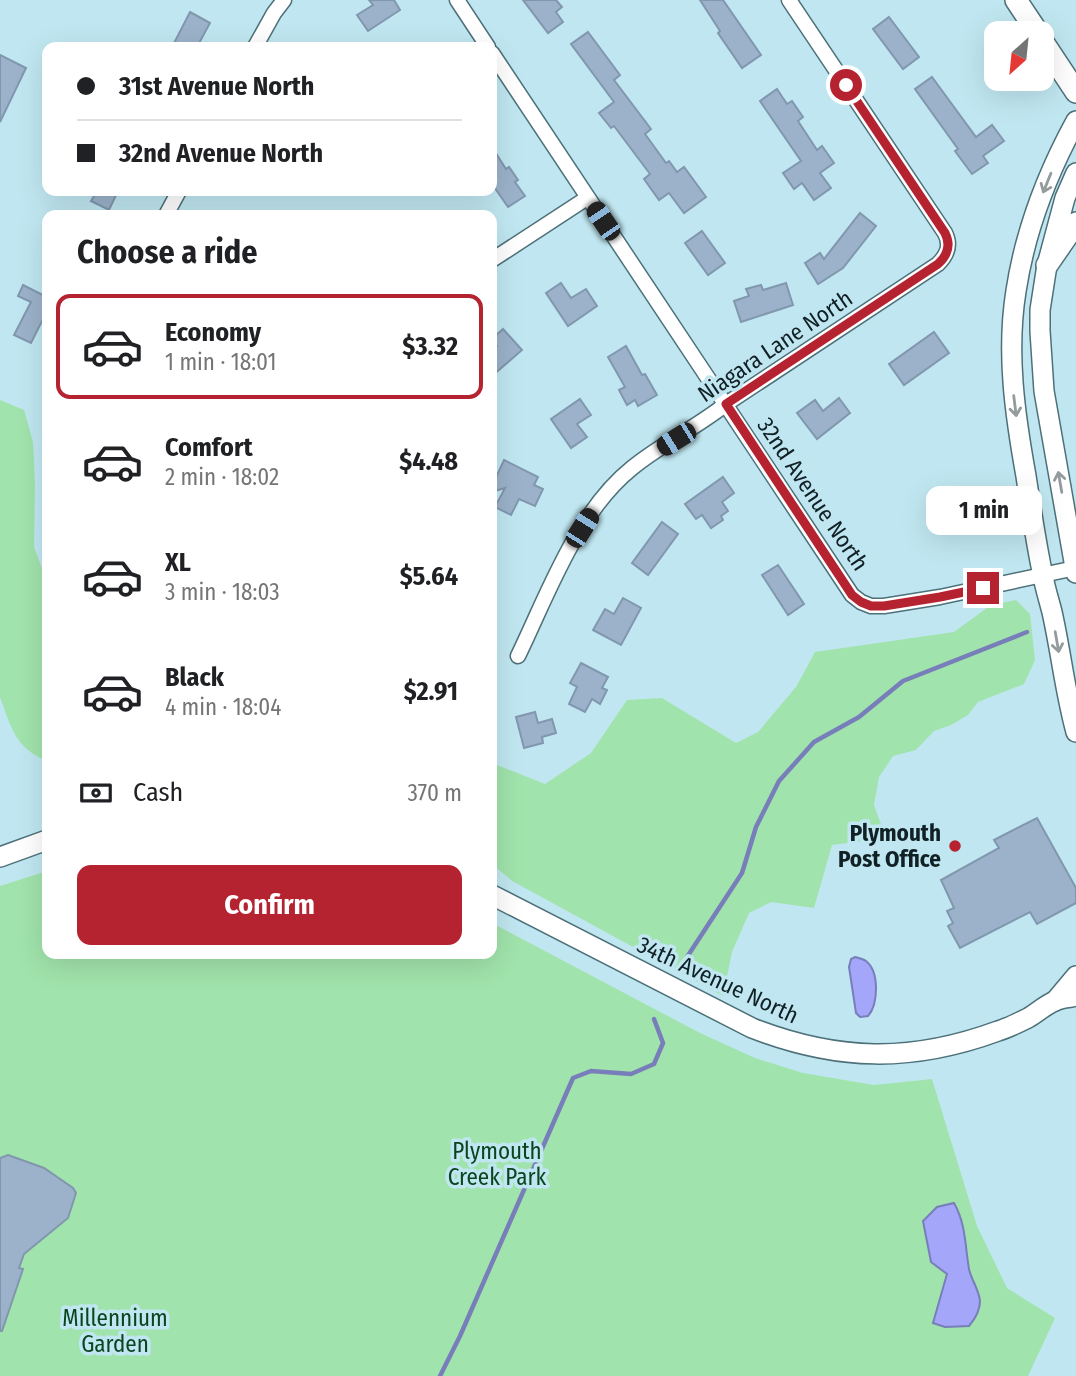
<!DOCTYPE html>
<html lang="en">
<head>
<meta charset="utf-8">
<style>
  :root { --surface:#fff; --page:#f6f6f6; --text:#202124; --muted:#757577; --line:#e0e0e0; --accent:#b52331 }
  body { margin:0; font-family:"Fira Sans Condensed",sans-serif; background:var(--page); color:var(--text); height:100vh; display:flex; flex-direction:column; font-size:26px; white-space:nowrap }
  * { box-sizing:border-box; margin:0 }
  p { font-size:23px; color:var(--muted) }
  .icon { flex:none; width:38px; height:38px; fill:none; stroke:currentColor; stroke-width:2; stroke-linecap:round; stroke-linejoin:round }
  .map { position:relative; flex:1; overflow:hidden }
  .details { position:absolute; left:42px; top:210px; width:455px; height:749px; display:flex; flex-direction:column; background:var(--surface); border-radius:14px; box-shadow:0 7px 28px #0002 }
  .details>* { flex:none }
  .top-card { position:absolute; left:42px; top:42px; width:455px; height:154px; border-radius:14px; box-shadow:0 7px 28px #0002; display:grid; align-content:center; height:154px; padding:0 35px; background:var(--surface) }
  .needle { width:46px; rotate:207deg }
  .tools { position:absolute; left:984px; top:21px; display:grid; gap:14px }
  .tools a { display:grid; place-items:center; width:70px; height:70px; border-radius:14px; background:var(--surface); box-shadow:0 7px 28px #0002; font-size:35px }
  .end { position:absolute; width:32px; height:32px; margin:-16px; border:9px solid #b52331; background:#fff; box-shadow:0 0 0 4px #fff }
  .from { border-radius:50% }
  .bubble { position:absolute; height:49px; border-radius:14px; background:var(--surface); box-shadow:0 7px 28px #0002; font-size:23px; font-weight:700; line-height:49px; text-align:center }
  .car { position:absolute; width:21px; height:42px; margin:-21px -10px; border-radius:9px; box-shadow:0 0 5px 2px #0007; background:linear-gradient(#222 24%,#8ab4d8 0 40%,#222 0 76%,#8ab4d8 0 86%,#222 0) }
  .top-card b { display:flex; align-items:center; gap:24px; height:66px; font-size:26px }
  .top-card b+b { border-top:2px solid var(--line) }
  .top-card i { width:18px; height:18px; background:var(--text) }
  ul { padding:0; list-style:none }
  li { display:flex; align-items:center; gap:21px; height:105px; margin:0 14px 10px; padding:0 21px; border:4px solid transparent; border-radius:14px }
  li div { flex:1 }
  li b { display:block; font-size:26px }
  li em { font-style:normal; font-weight:700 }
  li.on { border-color:var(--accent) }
  li>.icon { width:63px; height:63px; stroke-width:1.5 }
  h2 { padding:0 35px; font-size:32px; line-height:84px }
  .pay { display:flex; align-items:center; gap:18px; height:77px; padding:0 35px; font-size:26px }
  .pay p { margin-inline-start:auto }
  .button { display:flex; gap:14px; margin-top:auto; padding:14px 35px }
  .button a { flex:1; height:80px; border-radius:14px; background:var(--accent); color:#fff; font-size:28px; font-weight:700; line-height:80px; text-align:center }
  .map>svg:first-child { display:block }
</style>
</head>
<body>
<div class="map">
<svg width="1076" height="1376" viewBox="0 0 1076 1376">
  <rect width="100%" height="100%" fill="#c0e7f1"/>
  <g fill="#a1e3ac">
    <path d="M 0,400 L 24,410 L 33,442 L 35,484 L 34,547 L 47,582 L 47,761 C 15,748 11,727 0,697 Z"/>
    <path d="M 1016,600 L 1030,614 L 1035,660 L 1024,684 L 978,702 L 968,715 L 951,725 L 934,731 L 916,750 L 893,756 L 879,777 L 874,805 L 886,838 L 832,845 L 814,908 L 771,902 L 749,913 L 732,952 L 723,996 L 512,881 L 492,864 L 492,763 L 545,784 L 591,753 L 627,700 L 662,698 L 736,743 L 758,732 L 796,687 L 815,652 L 954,632 L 991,605 Z"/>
    <path d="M 47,871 L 47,954 L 492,954 L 492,923 L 700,1033 L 755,1058 L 803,1073 L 874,1085 L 932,1079 L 977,1226 L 1007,1288 L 1055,1318 L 1028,1376 L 0,1376 L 0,886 Z"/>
  </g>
  <g fill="#a4a6f9" stroke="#787eb9" stroke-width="2">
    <path d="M 855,957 C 859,958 863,959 866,961 C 880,972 878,1005 868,1016 L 860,1017 L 856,1013 L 849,967 L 851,959 Z"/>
    <path d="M 954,1203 C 966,1224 965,1246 969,1269 C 971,1279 979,1290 980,1301 C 980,1311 975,1319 969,1326 L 945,1327 L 933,1323 L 947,1274 L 931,1262 L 923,1221 L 937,1207 Z"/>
  </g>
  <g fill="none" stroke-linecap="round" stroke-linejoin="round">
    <g stroke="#787eb9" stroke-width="4.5">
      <path d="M 687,957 L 742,873 L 756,827 L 779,781 L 814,742 L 859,717 L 903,681 L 1027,632"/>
      <path d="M 440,1376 L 460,1336 L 573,1078 L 591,1071 L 631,1074 L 654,1064 L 663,1043 L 654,1019"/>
    </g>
  </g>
  <g fill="#9bb2ca" stroke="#8197ae" stroke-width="2">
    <path d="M 369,0 L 394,0 L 400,10 L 368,31 L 357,15 L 373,5 Z"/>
    <path d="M 523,0 L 556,0 L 562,7 L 556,12 L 563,22 L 548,33 Z"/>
    <path d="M 700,0 L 723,0 L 761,55 L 742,68 L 718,33 L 720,31 Z"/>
    <path d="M 190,12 L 210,23 L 197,47 L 172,47 Z"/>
    <path d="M 889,17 L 919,57 L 903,69 L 873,29 Z"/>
    <path d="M 588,32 L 620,75 L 614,80 L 651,129 L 645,134 L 666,163 L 669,161 L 677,172 L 684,167 L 706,197 L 684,213 L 669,193 L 659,200 L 644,179 L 650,174 L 614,126 L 611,128 L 599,113 L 614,102 L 571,44 Z"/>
    <path d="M 0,55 L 26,68 L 0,122 Z"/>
    <path d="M 932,77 L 976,137 L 992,125 L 1004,141 L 983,156 L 988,163 L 972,174 L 955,151 L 958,149 L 915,89 Z"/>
    <path d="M 777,89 L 787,104 L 792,101 L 803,117 L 798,121 L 817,150 L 822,146 L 834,163 L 820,173 L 831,188 L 814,200 L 802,183 L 794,189 L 783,173 L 801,161 L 760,101 Z"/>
    <path d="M 492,147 L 506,169 L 509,167 L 518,180 L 515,182 L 525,196 L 508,207 L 492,184 Z"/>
    <path d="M 97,191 L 118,191 L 109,210 L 91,201 Z"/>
    <path d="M 860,213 L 876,226 L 843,268 L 818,284 L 805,263 L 820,253 L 824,259 Z"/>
    <path d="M 702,231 L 725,263 L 708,275 L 685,243 Z"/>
    <path d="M 561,283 L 571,298 L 586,289 L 597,306 L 568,326 L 546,293 Z"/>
    <path d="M 786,283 L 793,305 L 741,322 L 734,301 L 749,296 L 746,289 L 761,285 L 763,290 Z"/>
    <path d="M 23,285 L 47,297 L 47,321 L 43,319 L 31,343 L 14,335 L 31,302 L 18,296 Z"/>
    <path d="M 503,329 L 522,350 L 492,376 L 492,351 L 497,346 L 492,339 Z"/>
    <path d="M 934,332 L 949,353 L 904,385 L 889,364 Z"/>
    <path d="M 626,346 L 642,375 L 645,374 L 657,395 L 638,406 L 635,400 L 627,405 L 619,390 L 625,387 L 608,357 Z"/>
    <path d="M 839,398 L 850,413 L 817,439 L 797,413 L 815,400 L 823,411 Z"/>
    <path d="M 580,399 L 591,415 L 577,424 L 587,437 L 571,448 L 551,419 Z"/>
    <path d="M 504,460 L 538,477 L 534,485 L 543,489 L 535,506 L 519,499 L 511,515 L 495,507 L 505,488 L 492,492 L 492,486 Z"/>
    <path d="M 723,477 L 734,493 L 722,502 L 728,511 L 721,516 L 723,520 L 711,528 L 702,515 L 696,519 L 685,504 Z"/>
    <path d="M 662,522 L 678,534 L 648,575 L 632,563 Z"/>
    <path d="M 778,565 L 804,604 L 788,615 L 762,575 Z"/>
    <path d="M 623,598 L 641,608 L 621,645 L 593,630 L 605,609 L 614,614 Z"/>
    <path d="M 581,663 L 608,677 L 602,688 L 607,690 L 600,704 L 592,699 L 585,712 L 569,704 L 577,687 L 570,683 Z"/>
    <path d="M 535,712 L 538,723 L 552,719 L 556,733 L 542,737 L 543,743 L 524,748 L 516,717 Z"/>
    <path d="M 1037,818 L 1076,888 L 1076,903 L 1037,924 L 1030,912 L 960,948 L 948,926 L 953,923 L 947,911 L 954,908 L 941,880 L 999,848 L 994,840 Z"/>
    <path d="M 8,1155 L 44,1168 L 73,1188 L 76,1193 L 68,1218 L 24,1254 L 19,1268 L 23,1269 L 2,1331 L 0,1331 L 0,1158 Z"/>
  </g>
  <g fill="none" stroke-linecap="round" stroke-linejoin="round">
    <g stroke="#4d7079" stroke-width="17">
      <g id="street">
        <path d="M 457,0 L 488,47"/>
        <path d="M 255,47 L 274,13 L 284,0"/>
        <path d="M 492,53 L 852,595 L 861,602 L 871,606 L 884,606 L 940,597 L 1075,568"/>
        <path d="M 166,215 L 179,191"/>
        <path d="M 492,260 L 587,198"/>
        <path d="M 518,656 C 548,594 577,512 632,468 C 661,444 696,428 726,404 L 938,264 C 948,254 951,245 945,233 L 789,0"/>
      </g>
    </g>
    <g stroke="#4d7079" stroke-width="22">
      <g id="secondary">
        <path d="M 1076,121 C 1047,174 1025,232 1016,291 C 1006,353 1015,415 1026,476 C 1031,509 1036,543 1043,576 C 1045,588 1049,600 1052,612 C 1061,652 1065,692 1076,732"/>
        <path d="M 1076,173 L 1065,198 L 1047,265 L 1040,310 L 1040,331 L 1044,391 L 1076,573"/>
        <path d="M 0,857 L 47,840"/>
        <path d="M 492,895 L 752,1028 C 837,1061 911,1063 998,1031 C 1008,1028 1018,1023 1028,1018 C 1037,1013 1045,1005 1055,1001 C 1061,998 1069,998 1076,996"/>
        <path d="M 1055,1001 L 1076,976"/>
      </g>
    </g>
    <g stroke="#4d7079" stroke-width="24">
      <g id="primary">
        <path d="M 1016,0 L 1038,33"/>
        <path d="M 1041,39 L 1076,92"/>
        <path d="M 1047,265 L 1076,223"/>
      </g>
    </g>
    <use href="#street" stroke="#fff" stroke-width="14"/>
    <use href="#secondary" stroke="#fff" stroke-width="19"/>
    <use href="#primary" stroke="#fff" stroke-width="21"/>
  </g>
  <defs><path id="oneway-shaft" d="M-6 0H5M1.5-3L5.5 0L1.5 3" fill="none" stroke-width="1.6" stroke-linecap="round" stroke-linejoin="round" transform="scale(1.75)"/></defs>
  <g stroke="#949b9c">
    <use href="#oneway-shaft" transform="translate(1047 183) rotate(112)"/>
    <use href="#oneway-shaft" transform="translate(1015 406) rotate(83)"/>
    <use href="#oneway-shaft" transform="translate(1060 482) rotate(-100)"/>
    <use href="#oneway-shaft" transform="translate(1057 642) rotate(80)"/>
  </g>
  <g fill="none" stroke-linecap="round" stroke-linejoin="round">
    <path stroke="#b52331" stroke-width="9" d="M 846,85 L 945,233 C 951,245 948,255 938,264 L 726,404 L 852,595 L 861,602 L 871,606 L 884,606 L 940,597 L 983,588"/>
  </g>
  <circle fill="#b52331" stroke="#c0e7f1" stroke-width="2.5" cx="955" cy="846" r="7"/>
  <g text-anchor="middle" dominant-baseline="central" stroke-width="7" stroke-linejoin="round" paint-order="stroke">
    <g font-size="23" fill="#112024" stroke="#c0e7f1">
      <text transform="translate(775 346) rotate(-34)">Niagara Lane North</text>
      <text transform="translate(813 494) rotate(56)">32nd Avenue North</text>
      <text transform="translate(718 980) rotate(25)">34th Avenue North</text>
    </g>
    <g font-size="23" font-weight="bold" fill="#112024" stroke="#c0e7f1" text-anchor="end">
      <text x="941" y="833">Plymouth<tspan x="941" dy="26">Post Office</tspan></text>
    </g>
    <g font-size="23" fill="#0a451d" stroke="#c0e7f1">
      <text x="497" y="1151">Plymouth<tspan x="497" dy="26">Creek Park</tspan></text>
      <text x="115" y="1318">Millennium<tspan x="115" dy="26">Garden</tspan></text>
    </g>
  </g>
</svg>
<div class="tools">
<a><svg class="needle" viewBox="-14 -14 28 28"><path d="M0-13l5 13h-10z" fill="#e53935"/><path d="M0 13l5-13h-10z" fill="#757577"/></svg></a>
</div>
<i class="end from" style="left:846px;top:85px"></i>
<i class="end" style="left:983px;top:588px"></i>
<div class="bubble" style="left:926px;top:486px;width:116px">1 min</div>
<i class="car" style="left:603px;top:221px;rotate:326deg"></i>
<i class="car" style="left:676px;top:439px;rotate:238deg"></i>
<i class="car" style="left:582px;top:528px;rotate:32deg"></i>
<div class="top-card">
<b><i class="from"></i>31st Avenue North</b>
<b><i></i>32nd Avenue North</b>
</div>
<section class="details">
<h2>Choose a ride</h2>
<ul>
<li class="on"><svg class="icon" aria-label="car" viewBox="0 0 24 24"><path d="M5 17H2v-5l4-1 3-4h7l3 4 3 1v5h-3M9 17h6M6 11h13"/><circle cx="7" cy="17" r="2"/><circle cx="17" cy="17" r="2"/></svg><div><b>Economy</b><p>1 min · 18:01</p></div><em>$3.32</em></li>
<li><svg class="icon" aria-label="car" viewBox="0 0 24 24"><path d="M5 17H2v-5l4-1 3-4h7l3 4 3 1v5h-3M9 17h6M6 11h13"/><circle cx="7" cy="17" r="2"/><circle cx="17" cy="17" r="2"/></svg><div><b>Comfort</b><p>2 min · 18:02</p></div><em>$4.48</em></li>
<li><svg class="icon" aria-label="car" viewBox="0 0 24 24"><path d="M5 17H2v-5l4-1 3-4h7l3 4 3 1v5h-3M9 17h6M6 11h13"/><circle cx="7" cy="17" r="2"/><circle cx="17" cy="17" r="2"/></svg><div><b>XL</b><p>3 min · 18:03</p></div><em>$5.64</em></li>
<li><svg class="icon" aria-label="car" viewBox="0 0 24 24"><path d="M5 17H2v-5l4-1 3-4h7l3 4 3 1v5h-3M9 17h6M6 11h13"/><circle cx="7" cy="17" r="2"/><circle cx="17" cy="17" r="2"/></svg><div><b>Black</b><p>4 min · 18:04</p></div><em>$2.91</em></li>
</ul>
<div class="pay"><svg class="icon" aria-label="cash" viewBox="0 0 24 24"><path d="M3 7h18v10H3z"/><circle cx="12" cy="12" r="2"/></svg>Cash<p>370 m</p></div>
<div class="button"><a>Confirm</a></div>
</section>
</div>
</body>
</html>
